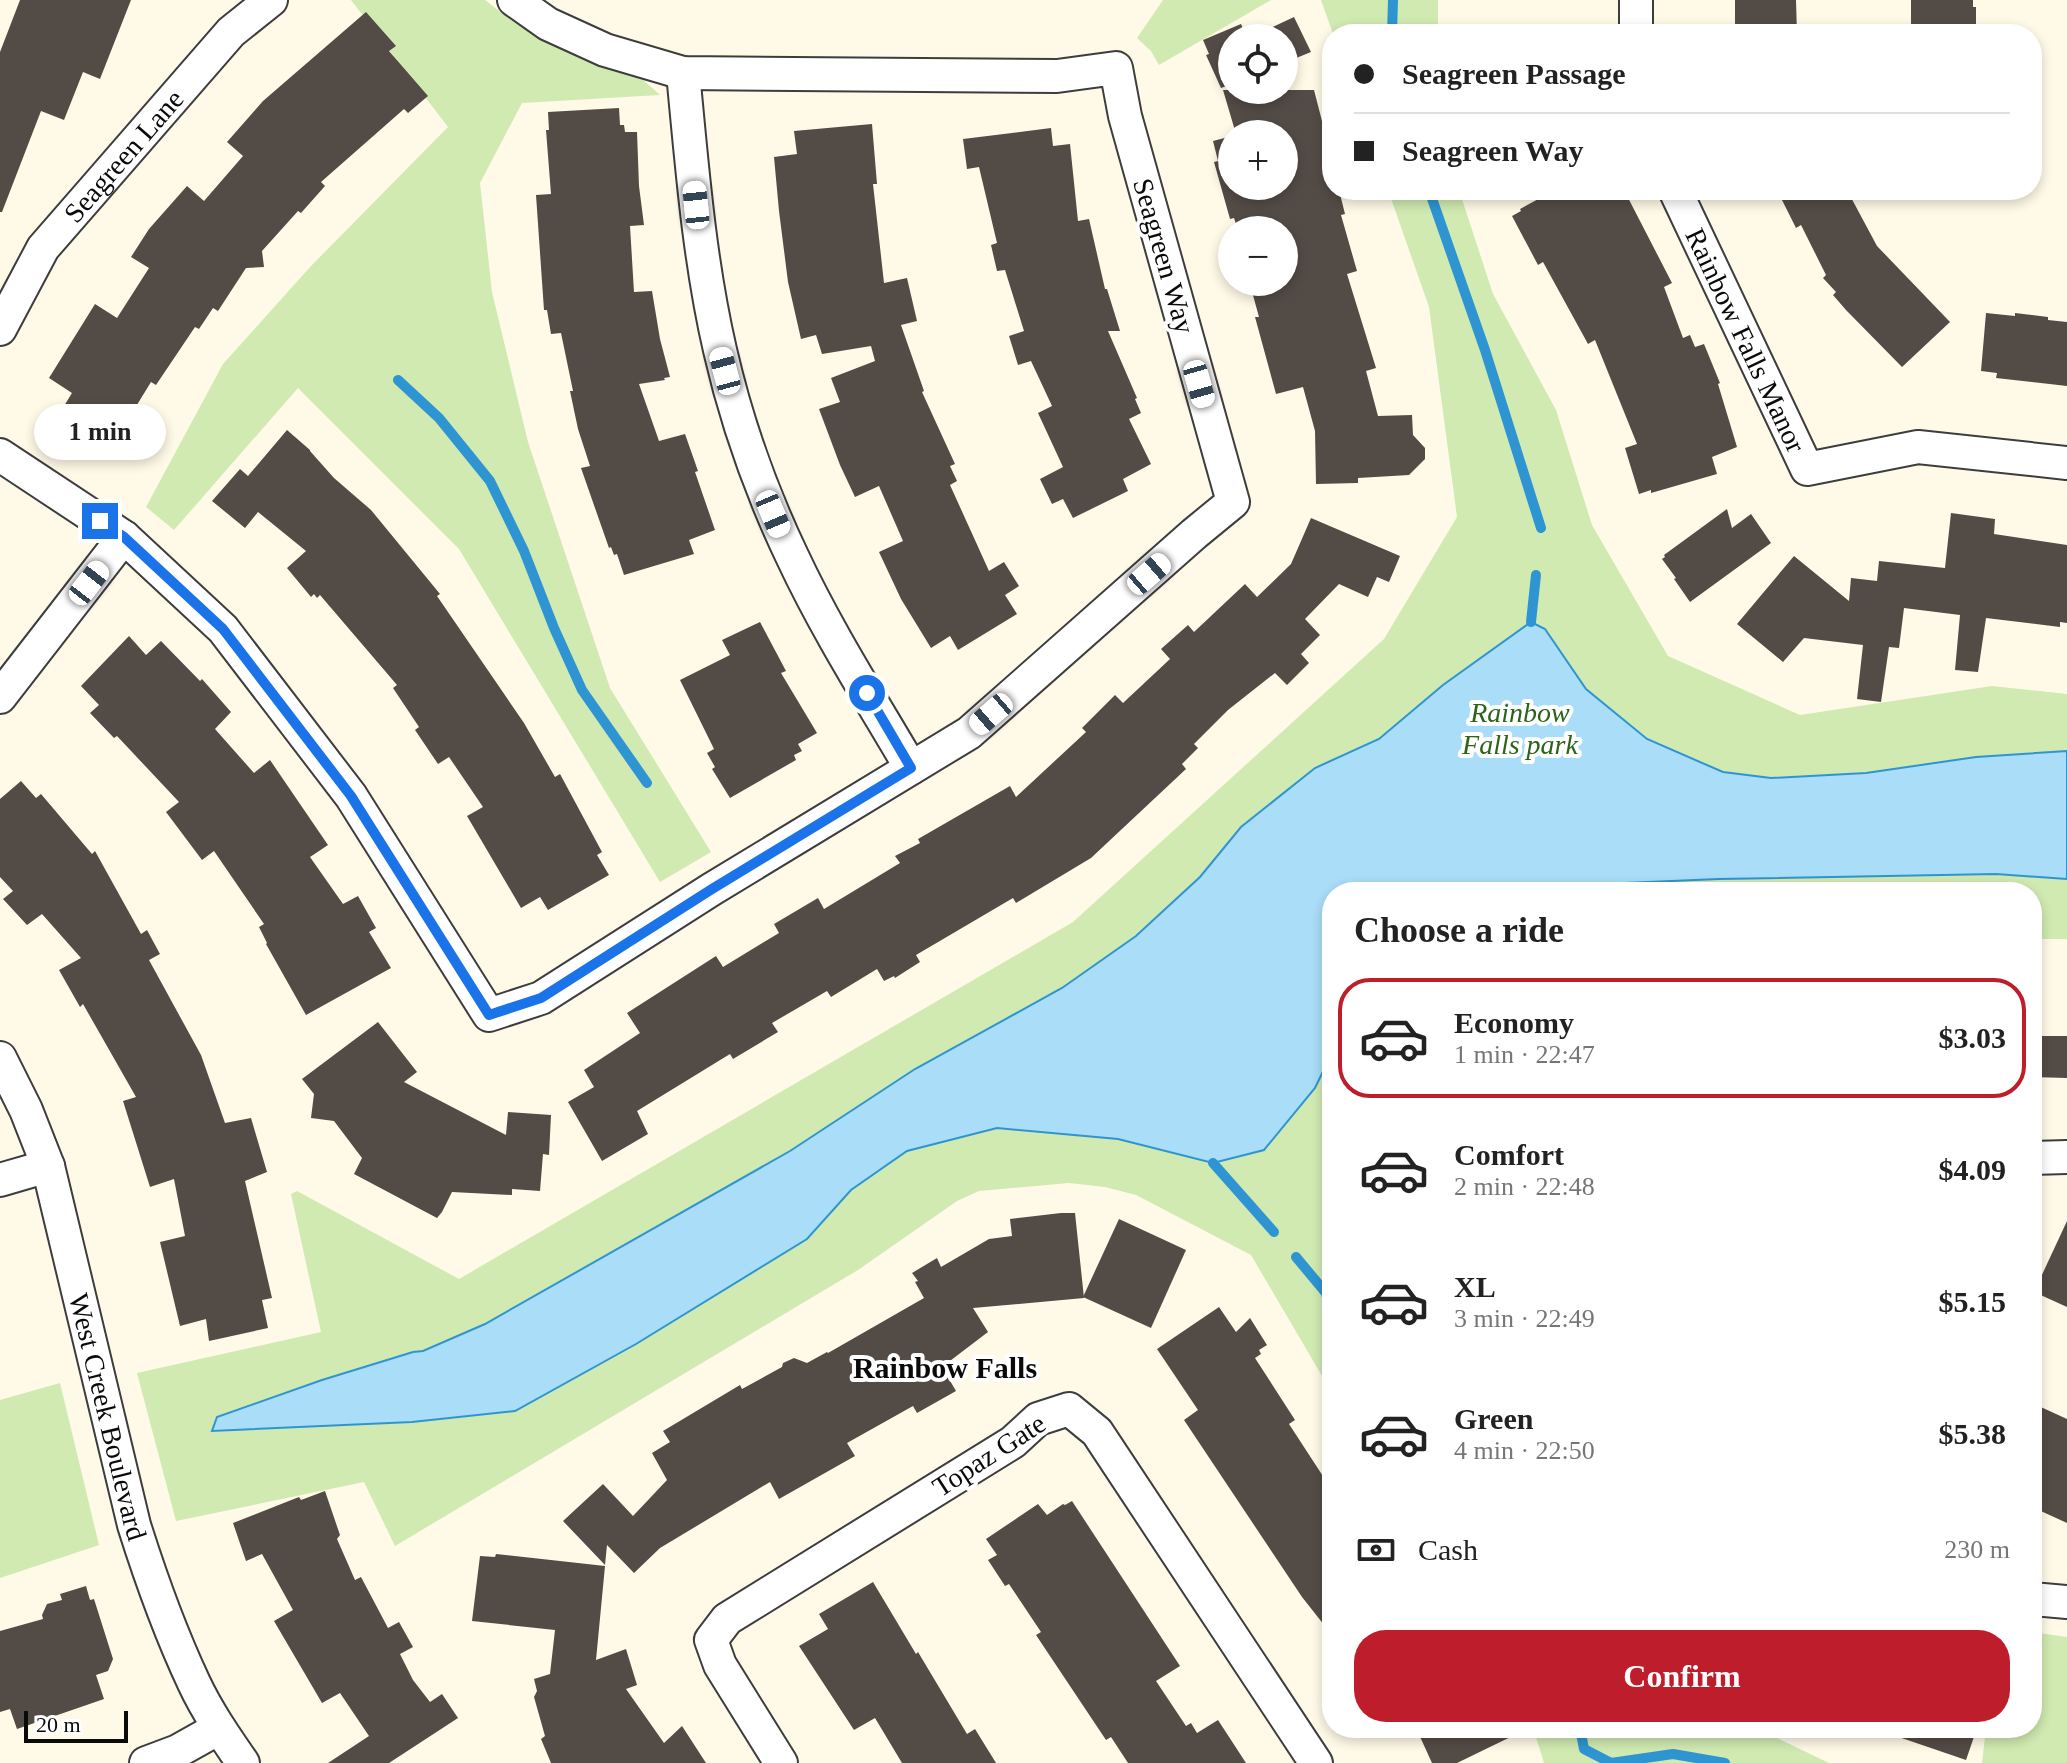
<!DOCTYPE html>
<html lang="en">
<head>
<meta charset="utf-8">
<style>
  :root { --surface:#fff; --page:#f2f2f2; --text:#222; --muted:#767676; --line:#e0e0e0; --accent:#be1e2b }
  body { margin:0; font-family:"Times New Roman",serif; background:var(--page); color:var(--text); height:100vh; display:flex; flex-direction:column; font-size:30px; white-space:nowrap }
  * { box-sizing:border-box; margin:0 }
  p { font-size:26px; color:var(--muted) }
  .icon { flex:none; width:44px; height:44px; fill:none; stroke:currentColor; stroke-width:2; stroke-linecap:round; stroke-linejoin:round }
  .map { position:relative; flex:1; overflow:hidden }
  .panel { position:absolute; left:1322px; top:882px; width:720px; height:856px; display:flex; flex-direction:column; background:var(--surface); border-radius:32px; box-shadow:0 4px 12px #0003 }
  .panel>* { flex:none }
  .hud { position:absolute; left:1322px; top:24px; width:720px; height:176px; border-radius:32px; box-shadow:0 4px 12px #0003; display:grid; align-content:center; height:176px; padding:0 32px; background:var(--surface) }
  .controls { position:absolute; left:1218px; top:24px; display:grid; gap:16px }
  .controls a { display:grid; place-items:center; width:80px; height:80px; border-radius:50%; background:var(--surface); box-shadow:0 4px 12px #0003; font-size:40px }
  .scale { position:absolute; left:24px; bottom:20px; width:104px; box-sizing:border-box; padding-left:8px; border:4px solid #0a0a0a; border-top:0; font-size:22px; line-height:28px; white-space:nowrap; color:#0a0a0a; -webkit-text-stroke:6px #fff; paint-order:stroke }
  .end { position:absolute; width:36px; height:36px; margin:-18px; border:10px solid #1a73e8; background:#fff; box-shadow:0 0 0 4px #fff }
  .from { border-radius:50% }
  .bubble { position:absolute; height:56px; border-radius:28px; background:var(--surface); box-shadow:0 4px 12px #0003; font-size:26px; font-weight:700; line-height:56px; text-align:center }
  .car { position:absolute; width:24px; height:48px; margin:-24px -12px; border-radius:10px; box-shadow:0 0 6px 2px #0007; background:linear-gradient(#fff 24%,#345 0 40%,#fff 0 76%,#345 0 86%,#fff 0) }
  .hud b { display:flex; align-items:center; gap:28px; height:76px; font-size:30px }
  .hud b+b { border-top:2px solid var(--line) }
  .hud i { width:20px; height:20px; background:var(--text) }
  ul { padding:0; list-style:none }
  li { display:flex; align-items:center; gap:24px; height:120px; margin:0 16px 12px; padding:0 16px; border:4px solid transparent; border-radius:32px }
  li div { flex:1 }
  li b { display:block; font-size:30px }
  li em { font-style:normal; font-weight:700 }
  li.on { border-color:var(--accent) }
  li>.icon { width:72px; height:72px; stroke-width:1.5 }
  h2 { padding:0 32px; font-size:36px; line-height:96px }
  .pay { display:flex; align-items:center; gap:20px; height:88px; padding:0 32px; font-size:30px }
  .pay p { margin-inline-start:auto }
  .action { display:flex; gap:16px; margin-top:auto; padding:16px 32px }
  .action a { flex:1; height:92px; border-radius:32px; background:var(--accent); color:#fff; font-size:32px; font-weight:700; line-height:92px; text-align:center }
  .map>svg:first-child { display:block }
</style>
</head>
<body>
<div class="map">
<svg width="2067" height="1763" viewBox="0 0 2067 1763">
  <rect width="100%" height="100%" fill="#fffae7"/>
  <g fill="#d0eab1">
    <path d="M 351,0 L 485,0 L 512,21 L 549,43 L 588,61 L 641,78 L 660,95 L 522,103 L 480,183 L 492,292 L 528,442 L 610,688 L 711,852 L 660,882 L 459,549 L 298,388 L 174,530 L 146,507 L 223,364 L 311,266 L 448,127 Z"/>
    <path d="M 1163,0 L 1271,0 L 1159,65 L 1151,51 L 1137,38 Z"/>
    <path d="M 1321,0 L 1438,0 L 1438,34 L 1333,34 Z"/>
    <path d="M 1388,190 L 1459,190 L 1493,294 L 1556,410 L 1592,525 L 1668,656 L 1800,715 L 1992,686 L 2067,694 L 2067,939 L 2032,939 L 2032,892 L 1332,892 L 1332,1393 L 1251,1255 L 1136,1195 L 1105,1187 L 1069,1183 L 979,1191 L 957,1201 L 858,1270 L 395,1546 L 364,1482 L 176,1521 L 137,1373 L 321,1332 L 291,1194 L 297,1191 L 459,1279 L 1073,922 L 1384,639 L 1457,517 L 1429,307 Z"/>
    <path d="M 60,1383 L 99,1545 L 0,1578 L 0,1400 Z"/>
    <path d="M 2032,1632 L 2067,1637 L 2067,1763 L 1982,1763 L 1986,1728 L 2032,1728 Z"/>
    <path d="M 1533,1728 L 1756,1728 L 1829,1763 L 1544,1763 Z"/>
  </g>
  <path fill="#aaddf8" stroke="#2e95d2" stroke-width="2" d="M 1531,622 L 1545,629 L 1586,689 L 1647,739 L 1723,772 L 1771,778 L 1866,773 L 1976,757 L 2067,751 L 2067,879 L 1996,874 L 1719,879 L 1482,889 L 1477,892 L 1332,892 L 1332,1053 L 1315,1088 L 1264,1150 L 1213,1163 L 1118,1139 L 997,1128 L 907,1151 L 851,1190 L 807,1239 L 636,1344 L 515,1411 L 412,1422 L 212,1431 L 217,1417 L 322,1380 L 413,1352 L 423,1351 L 485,1324 L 790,1151 L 915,1069 L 1062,988 L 1136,936 L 1200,877 L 1241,827 L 1315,768 L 1379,739 L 1443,685 Z"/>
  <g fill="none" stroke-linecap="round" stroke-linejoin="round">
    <g stroke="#2e95d2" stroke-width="10">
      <path d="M 1392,34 L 1393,0"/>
      <path d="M 1429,190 L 1485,350 L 1541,528"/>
      <path d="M 398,380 L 439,418 L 490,481 L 524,551 L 554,628 L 582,690 L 647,783"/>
      <path d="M 1531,622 L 1536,575"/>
      <path d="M 1213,1163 L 1274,1232"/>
      <path d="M 1296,1257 L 1326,1293 L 1332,1317"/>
      <path d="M 1580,1728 L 1584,1749 L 1611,1763 L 1673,1754 L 1725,1763"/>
    </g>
  </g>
  <g fill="#534b46">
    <path d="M 20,0 L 131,0 L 100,79 L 83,72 L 64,120 L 41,111 L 2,212 L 0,212 L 0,52 Z"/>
    <path d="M 1735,0 L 1796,0 L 1797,34 L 1735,34 Z"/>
    <path d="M 1911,0 L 1973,0 L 1973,7 L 1976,7 L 1976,34 L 1911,34 Z"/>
    <path d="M 366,12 L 396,46 L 389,51 L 428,96 L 408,113 L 404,109 L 321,182 L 325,186 L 301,213 L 298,211 L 262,251 L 264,267 L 246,268 L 218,311 L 213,308 L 199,329 L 195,327 L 156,385 L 151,382 L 116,439 L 64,406 L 72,393 L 49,378 L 95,304 L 117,318 L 149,268 L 131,257 L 149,229 L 187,186 L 204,201 L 243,156 L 227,142 L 263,101 Z"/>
    <path d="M 1294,17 L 1311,52 L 1284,63 L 1284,38 L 1249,38 Z"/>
    <path d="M 1241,24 L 1247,38 L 1232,38 L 1232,84 L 1221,88 L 1206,55 L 1209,54 L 1203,40 Z"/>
    <path d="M 1223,90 L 1314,90 L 1330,152 L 1332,190 L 1339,190 L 1345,214 L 1341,215 L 1357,271 L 1347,274 L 1376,368 L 1366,371 L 1378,416 L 1412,415 L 1413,435 L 1425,448 L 1425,459 L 1409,475 L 1358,478 L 1358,483 L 1316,484 L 1315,431 L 1303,387 L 1276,394 L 1255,317 L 1259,317 L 1251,288 L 1270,282 L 1284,282 L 1284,230 L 1238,230 L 1234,218 L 1230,219 L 1214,162 L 1218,161 L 1213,141 L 1232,136 L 1232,186 L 1284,186 L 1284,134 L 1236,134 Z"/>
    <path d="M 619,108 L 620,125 L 624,125 L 625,132 L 637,132 L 639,186 L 644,225 L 630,226 L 634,292 L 652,291 L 660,339 L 670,377 L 664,378 L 665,380 L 639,384 L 659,441 L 685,434 L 698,471 L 695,472 L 715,530 L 689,540 L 694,554 L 624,575 L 617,554 L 614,555 L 611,547 L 609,548 L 581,468 L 590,466 L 578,429 L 570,391 L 573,391 L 561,333 L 551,334 L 547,310 L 544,310 L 536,195 L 551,194 L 546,130 L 549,130 L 548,112 Z"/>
    <path d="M 872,124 L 877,184 L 873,184 L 884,283 L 907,278 L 917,321 L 901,325 L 924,391 L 922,392 L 955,464 L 950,466 L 957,481 L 950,485 L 989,571 L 1004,562 L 1019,586 L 1005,595 L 1017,614 L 958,650 L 950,636 L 931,648 L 901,599 L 879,552 L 903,541 L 879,486 L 855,497 L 840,465 L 819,409 L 840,402 L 831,378 L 875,361 L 871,346 L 822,354 L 816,335 L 801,339 L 788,282 L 779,211 L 774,157 L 797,154 L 794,131 Z"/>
    <path d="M 1051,128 L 1053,146 L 1070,144 L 1078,221 L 1089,219 L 1105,289 L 1107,289 L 1120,331 L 1108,331 L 1137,398 L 1135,399 L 1141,413 L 1129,419 L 1151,464 L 1123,479 L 1128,491 L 1073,518 L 1063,499 L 1052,504 L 1040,479 L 1063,467 L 1038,413 L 1052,406 L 1031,361 L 1018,365 L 1009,336 L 1024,331 L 1005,270 L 997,271 L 991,245 L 997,243 L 979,167 L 967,169 L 963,139 Z"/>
    <path d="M 1555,190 L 1624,190 L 1672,283 L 1664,287 L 1683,338 L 1690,335 L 1695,347 L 1704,344 L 1720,383 L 1718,384 L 1737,447 L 1712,457 L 1717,474 L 1651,493 L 1651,490 L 1639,494 L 1625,448 L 1637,444 L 1595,340 L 1588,344 L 1543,262 L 1538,265 L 1512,216 L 1521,211 L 1520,209 Z"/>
    <path d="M 1799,190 L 1847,190 L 1877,246 L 1950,322 L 1902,367 L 1846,310 L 1833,295 L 1836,292 L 1823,278 L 1826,275 L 1801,225 L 1796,228 L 1782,200 Z"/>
    <path d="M 1986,313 L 2015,316 L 2015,313 L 2048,317 L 2048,320 L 2067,322 L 2067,386 L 1996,378 L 1997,373 L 1981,371 Z"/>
    <path d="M 287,430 L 310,450 L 310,451 L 334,478 L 371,510 L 440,594 L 437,596 L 524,723 L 555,777 L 560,774 L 602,852 L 597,855 L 609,875 L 548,910 L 540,897 L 521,908 L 467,816 L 483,807 L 449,757 L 438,764 L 415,730 L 419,727 L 393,688 L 397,685 L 320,595 L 317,598 L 314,594 L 311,597 L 287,568 L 306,551 L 258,512 L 245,528 L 212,501 L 240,469 L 248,476 Z"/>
    <path d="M 1727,509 L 1732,528 L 1751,514 L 1771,543 L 1690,602 L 1674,579 L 1676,578 L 1662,559 L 1665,557 L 1664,555 Z"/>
    <path d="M 1951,513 L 1995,519 L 1994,534 L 2067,545 L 2067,623 L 2060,622 L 2060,627 L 1986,618 L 1978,672 L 1955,670 L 1960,615 L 1904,608 L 1899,648 L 1889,647 L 1881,702 L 1857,699 L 1863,645 L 1804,638 L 1783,662 L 1737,624 L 1794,556 L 1849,601 L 1851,578 L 1877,581 L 1879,561 L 1945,568 Z"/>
    <path d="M 1311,518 L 1400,556 L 1389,582 L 1377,577 L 1368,597 L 1339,584 L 1305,619 L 1320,635 L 1301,654 L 1309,663 L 1287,685 L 1275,673 L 1228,710 L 1194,744 L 1198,748 L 1182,764 L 1186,769 L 1091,858 L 1016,903 L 1013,898 L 916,955 L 920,962 L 895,978 L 894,976 L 884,981 L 877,969 L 831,997 L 827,991 L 772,1023 L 778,1032 L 733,1059 L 730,1054 L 637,1111 L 648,1134 L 602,1161 L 568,1102 L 594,1087 L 584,1070 L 640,1033 L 627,1013 L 716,956 L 723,967 L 779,933 L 774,924 L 818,898 L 824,909 L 900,863 L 895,856 L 920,843 L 918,839 L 1010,786 L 1016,797 L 1086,732 L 1082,728 L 1115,695 L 1123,703 L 1170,659 L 1161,649 L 1188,625 L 1194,632 L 1245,584 L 1257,597 L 1291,564 Z"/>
    <path d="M 760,622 L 786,671 L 781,673 L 817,733 L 798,744 L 802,751 L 794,755 L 796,760 L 730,798 L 712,769 L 715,767 L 707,753 L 714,749 L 680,680 L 730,655 L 722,640 Z"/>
    <path d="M 129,636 L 146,655 L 161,641 L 200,681 L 202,679 L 231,712 L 215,729 L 254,773 L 270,760 L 328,845 L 310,857 L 343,904 L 358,896 L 376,928 L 369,932 L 391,968 L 306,1015 L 266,944 L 267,943 L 259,927 L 264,924 L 214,851 L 202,860 L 166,812 L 179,802 L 117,736 L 114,738 L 90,713 L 99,705 L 81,686 Z"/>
    <path d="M 21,781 L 36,798 L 41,794 L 92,854 L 95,851 L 141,934 L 147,930 L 160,954 L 149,960 L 201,1055 L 225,1123 L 251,1118 L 267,1172 L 245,1181 L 272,1298 L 262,1300 L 268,1328 L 209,1341 L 206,1319 L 180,1326 L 160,1242 L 185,1236 L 174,1179 L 150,1187 L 123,1101 L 136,1097 L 83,1004 L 80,1007 L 59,970 L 81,958 L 42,914 L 27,925 L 3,899 L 13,891 L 0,877 L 0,799 Z"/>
    <path d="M 378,1022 L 417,1072 L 404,1082 L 506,1135 L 508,1112 L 551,1115 L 549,1155 L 543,1154 L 540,1191 L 512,1189 L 512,1195 L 452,1192 L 442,1212 L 437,1218 L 354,1174 L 362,1158 L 334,1121 L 311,1118 L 314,1094 L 302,1079 Z"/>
    <path d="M 2032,1036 L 2067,1036 L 2067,1078 L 2032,1077 Z"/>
    <path d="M 1061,1213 L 1075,1213 L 1084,1298 L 973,1308 L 988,1332 L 942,1367 L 956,1391 L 917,1413 L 913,1406 L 847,1443 L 855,1456 L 779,1499 L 770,1482 L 660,1548 L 634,1573 L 607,1545 L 605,1565 L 563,1521 L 603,1484 L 633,1516 L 667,1480 L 652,1453 L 670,1442 L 663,1431 L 740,1385 L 742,1389 L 782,1367 L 783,1363 L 794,1358 L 807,1363 L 827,1352 L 828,1353 L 924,1298 L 915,1282 L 918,1281 L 912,1273 L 937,1258 L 941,1267 L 989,1239 L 1012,1236 L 1010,1219 Z"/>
    <path d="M 1119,1219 L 1186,1250 L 1151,1328 L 1083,1297 Z"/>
    <path d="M 2067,1221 L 2067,1307 L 2034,1292 Z"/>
    <path d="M 1219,1307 L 1236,1332 L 1250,1318 L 1267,1345 L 1259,1350 L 1261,1354 L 1255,1358 L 1295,1420 L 1289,1424 L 1332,1490 L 1332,1635 L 1302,1597 L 1184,1420 L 1198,1410 L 1157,1349 Z"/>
    <path d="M 2032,1403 L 2067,1419 L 2067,1523 L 2032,1507 Z"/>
    <path d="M 325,1491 L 340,1535 L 337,1539 L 355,1580 L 361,1577 L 388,1628 L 399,1622 L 413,1647 L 400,1654 L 413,1680 L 430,1702 L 442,1694 L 458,1718 L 389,1763 L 328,1763 L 369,1736 L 340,1693 L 322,1703 L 274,1621 L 293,1610 L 262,1554 L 246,1561 L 233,1523 L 299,1497 L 301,1500 Z"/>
    <path d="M 1072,1501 L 1180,1666 L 1156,1681 L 1186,1726 L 1191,1723 L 1197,1733 L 1218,1720 L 1246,1763 L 1128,1763 L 1111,1737 L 1106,1740 L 1036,1635 L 1041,1632 L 1009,1584 L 1005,1586 L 988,1560 L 997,1555 L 986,1539 L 1038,1504 L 1047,1515 L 1063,1504 L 1065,1505 Z"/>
    <path d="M 496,1554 L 605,1566 L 596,1660 L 626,1649 L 637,1685 L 626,1689 L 664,1743 L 682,1726 L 706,1763 L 551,1763 L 541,1739 L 545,1736 L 534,1697 L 537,1691 L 534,1679 L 550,1674 L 555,1630 L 472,1621 L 480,1556 L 495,1557 Z"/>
    <path d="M 873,1582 L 916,1654 L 918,1652 L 967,1734 L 975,1729 L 996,1763 L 902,1763 L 875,1718 L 854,1730 L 799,1646 L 828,1629 L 819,1614 Z"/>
    <path d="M 86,1586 L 90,1600 L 94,1599 L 113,1659 L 108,1671 L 96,1675 L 104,1699 L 17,1729 L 10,1709 L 0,1712 L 0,1631 L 43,1619 L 42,1615 L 47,1604 L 62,1600 L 60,1594 Z"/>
    <path d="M 1416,1728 L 1529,1728 L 1457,1763 L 1432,1763 Z"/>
    <path d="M 1888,1728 L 1977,1728 L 1966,1760 L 1887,1733 Z"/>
  </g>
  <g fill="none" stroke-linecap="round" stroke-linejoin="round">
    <g stroke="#3d3d3d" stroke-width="36">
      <g id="street">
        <path d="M 1636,0 L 1636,34"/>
        <path d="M 683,73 C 692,166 699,259 720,350 C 736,420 761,491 792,556 C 826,629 870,698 911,768"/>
        <path id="s1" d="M 1675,190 L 1807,469 L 1918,447 L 2067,463"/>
        <path id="s2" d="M 0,329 L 43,248 L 231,32 L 271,0"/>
        <path d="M 0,455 L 124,537 L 223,629 L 351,796 L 489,1015 L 541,998 L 712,889 L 969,733 L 1194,534 L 1233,502 L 1125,116 L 1116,68 L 1057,76 L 683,73 L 605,50 L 548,24 L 514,0"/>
        <path d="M 0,697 L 124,537"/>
        <path id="s3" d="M 0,1058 L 26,1110 L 48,1166 L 134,1525 C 151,1579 170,1632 194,1683 C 207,1711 225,1737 243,1763"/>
        <path d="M 2032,1158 L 2067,1157"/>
        <path d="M 0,1180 L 48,1166"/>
        <path d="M 2032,1599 L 2067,1602"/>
        <path d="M 146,1763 L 178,1751 L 219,1728"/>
        <path d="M 781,1763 L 720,1665 L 711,1640 L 727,1619 L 1013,1442 L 1038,1419 L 1069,1409 L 1097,1432 L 1316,1763"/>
      </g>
    </g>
    <use href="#street" stroke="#fff" stroke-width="32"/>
  </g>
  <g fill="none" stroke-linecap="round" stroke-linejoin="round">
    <path stroke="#1a73e8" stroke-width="10" d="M 100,521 L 124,537 L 223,629 L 351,796 L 489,1015 L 541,998 L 712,889 L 911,768 L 867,693"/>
  </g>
  <g text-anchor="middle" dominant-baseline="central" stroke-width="8" stroke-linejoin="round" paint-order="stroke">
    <g font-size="28" fill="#0a0a0a" stroke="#fff">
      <text stroke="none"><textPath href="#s2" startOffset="214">Seagreen Lane</textPath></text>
      <text transform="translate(1164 256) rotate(74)">Seagreen Way</text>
      <text stroke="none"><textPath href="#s1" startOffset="166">Rainbow Falls Manor</textPath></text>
      <text stroke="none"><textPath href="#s3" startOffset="376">West Creek Boulevard</textPath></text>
      <text transform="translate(989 1455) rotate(-33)">Topaz Gate</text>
    </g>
    <g font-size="28" font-style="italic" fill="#2b6319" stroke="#fff">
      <text x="1520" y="712">Rainbow<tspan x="1520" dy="32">Falls park</tspan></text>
    </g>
    <g font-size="30" font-weight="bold" fill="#0a0a0a" stroke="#fff">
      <text x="945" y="1367">Rainbow Falls</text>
    </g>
  </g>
</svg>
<div class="controls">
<a><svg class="icon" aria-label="locate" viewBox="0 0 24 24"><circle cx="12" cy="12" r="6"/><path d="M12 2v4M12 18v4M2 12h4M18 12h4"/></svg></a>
<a>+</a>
<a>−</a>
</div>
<div class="scale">20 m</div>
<i class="end from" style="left:867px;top:693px"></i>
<i class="end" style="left:100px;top:521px"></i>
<div class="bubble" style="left:34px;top:404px;width:132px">1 min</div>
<i class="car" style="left:696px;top:205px;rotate:354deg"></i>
<i class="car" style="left:725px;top:371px;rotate:345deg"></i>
<i class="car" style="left:1199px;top:384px;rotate:164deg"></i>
<i class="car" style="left:773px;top:514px;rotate:157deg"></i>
<i class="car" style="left:1149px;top:574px;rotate:49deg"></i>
<i class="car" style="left:89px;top:583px;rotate:38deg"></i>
<i class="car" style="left:991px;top:714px;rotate:229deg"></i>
<div class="hud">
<b><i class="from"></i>Seagreen Passage</b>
<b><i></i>Seagreen Way</b>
</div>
<section class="panel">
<h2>Choose a ride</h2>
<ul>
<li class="on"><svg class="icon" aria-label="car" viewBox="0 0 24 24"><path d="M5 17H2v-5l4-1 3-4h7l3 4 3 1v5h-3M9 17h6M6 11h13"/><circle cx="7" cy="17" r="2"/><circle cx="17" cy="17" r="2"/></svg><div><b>Economy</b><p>1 min · 22:47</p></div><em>$3.03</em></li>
<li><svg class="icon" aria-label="car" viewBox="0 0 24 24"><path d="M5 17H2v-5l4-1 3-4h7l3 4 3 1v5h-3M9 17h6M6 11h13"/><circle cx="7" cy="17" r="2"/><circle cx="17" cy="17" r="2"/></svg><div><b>Comfort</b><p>2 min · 22:48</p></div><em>$4.09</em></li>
<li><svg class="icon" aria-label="car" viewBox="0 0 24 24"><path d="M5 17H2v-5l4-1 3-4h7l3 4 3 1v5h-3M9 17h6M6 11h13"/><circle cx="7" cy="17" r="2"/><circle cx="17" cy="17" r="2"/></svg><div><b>XL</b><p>3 min · 22:49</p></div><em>$5.15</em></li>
<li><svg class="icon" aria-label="car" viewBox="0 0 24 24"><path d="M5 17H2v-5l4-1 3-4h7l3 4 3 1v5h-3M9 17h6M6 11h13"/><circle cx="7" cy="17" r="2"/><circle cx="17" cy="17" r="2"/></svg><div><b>Green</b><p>4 min · 22:50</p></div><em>$5.38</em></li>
</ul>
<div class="pay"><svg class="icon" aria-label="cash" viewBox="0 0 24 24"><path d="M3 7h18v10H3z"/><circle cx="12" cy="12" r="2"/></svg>Cash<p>230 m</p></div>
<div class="action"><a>Confirm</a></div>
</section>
</div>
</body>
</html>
